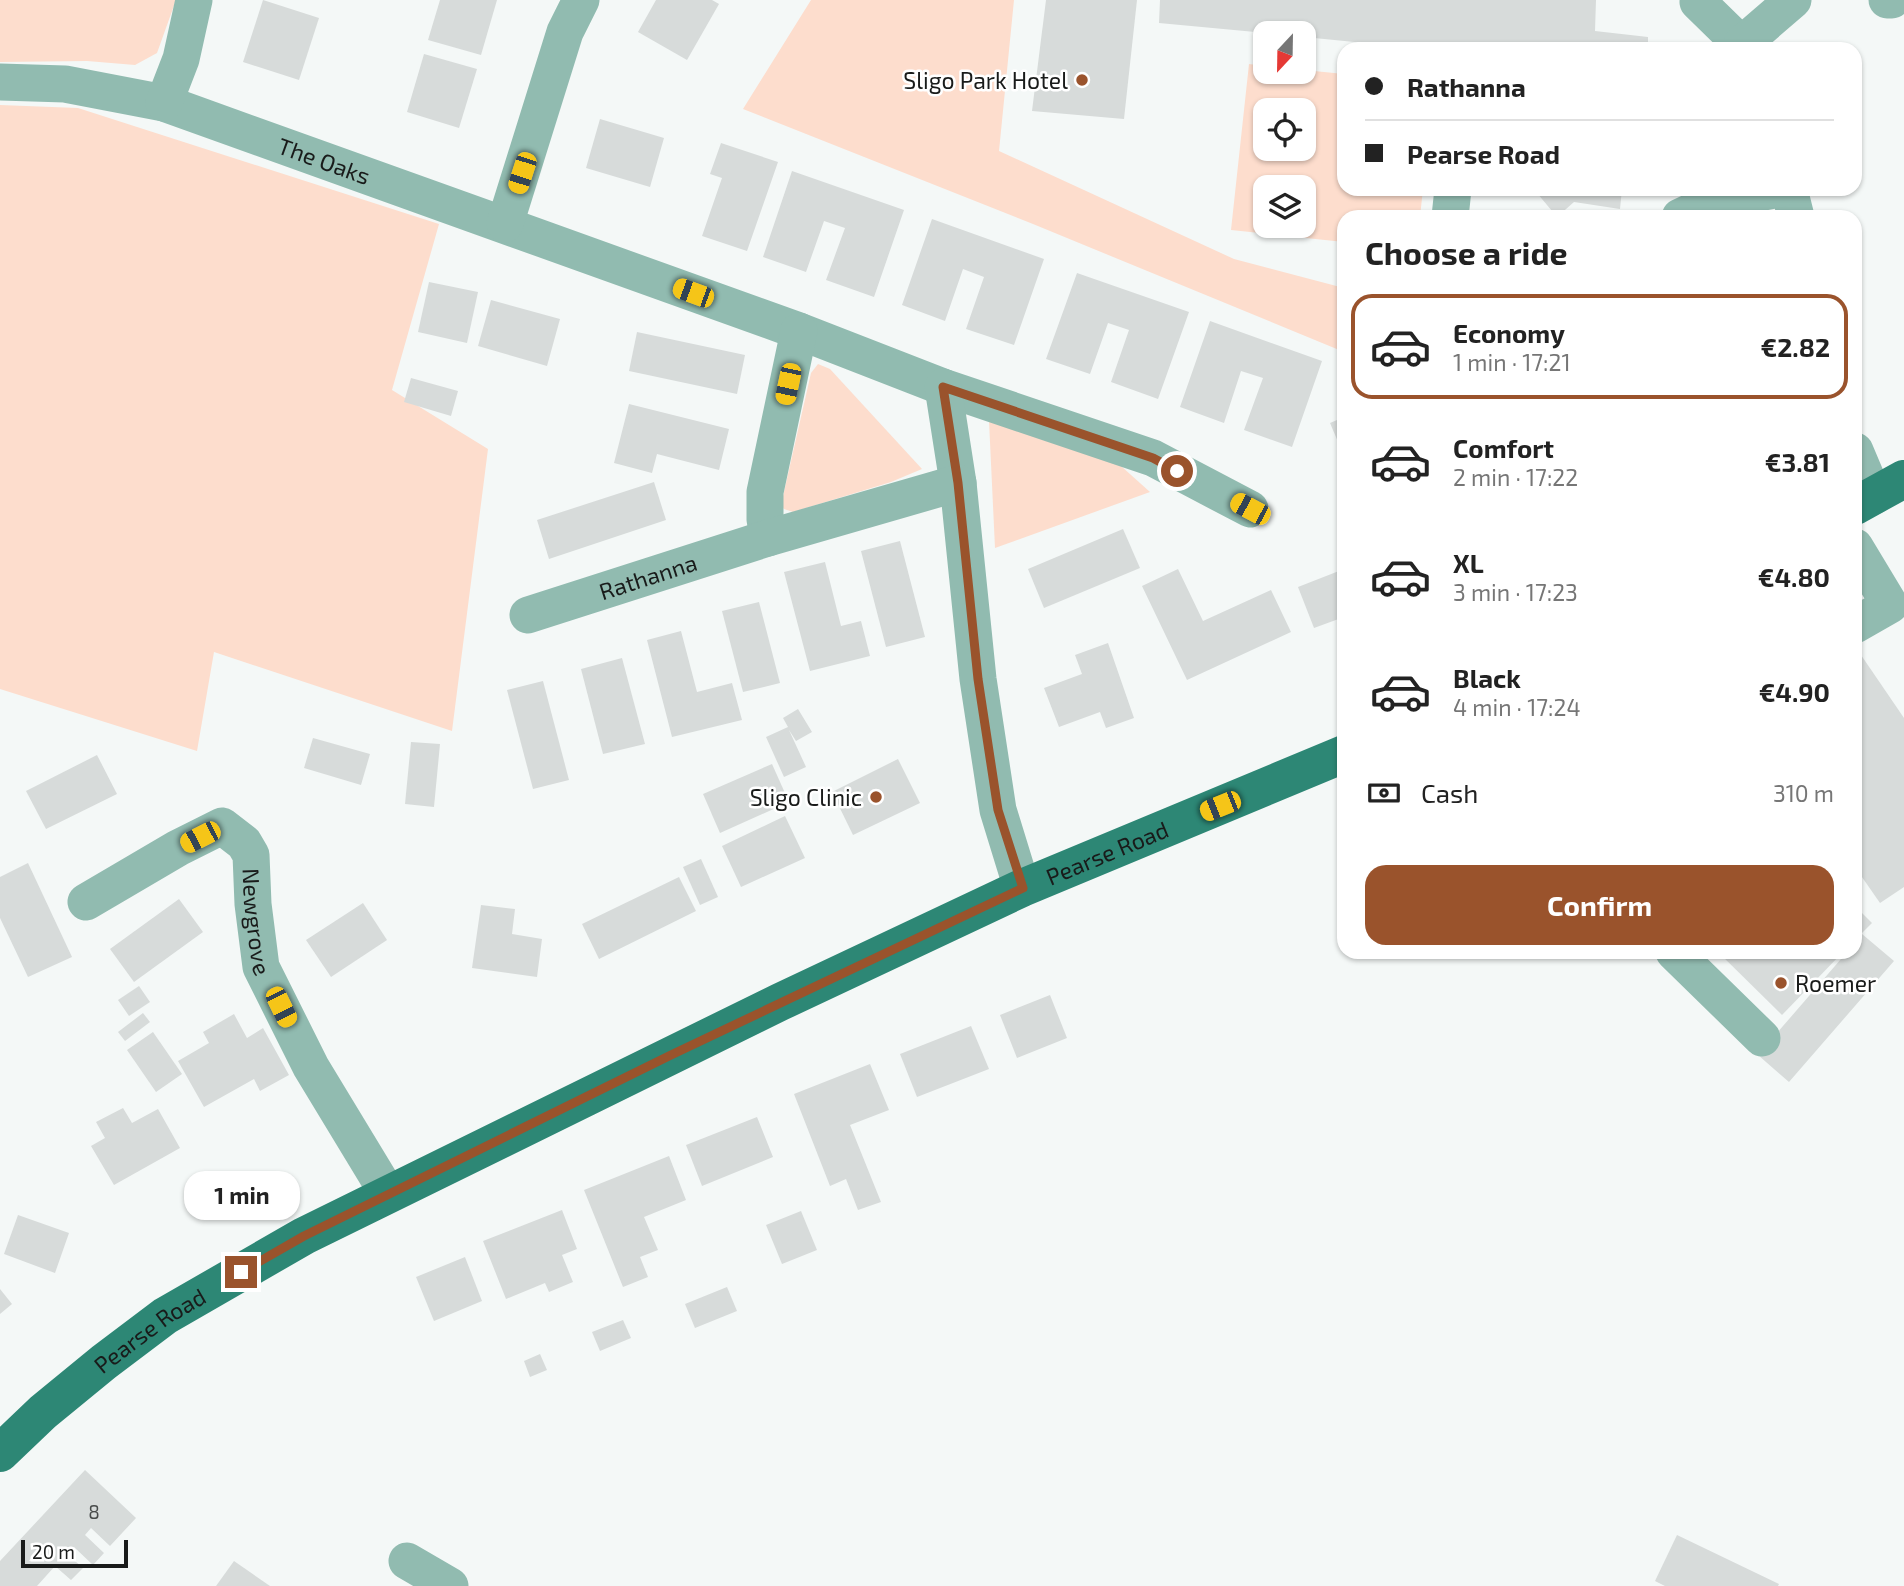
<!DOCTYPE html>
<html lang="en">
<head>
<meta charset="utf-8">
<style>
  :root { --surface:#fff; --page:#f6f6f6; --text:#222; --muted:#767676; --line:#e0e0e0; --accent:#9a532c }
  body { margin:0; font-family:"Exo 2",sans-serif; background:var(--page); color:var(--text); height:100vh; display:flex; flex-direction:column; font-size:26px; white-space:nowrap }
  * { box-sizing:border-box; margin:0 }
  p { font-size:23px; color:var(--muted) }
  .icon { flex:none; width:38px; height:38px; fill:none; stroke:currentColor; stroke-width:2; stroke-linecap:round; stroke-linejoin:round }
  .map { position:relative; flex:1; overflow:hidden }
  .panel { position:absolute; left:1337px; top:210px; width:525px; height:749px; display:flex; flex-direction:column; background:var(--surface); border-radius:21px; box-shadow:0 2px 5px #0004 }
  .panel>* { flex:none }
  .top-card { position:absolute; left:1337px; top:42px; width:525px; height:154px; border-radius:21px; box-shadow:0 2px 5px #0004; display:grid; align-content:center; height:154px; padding:0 28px; background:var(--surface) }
  .needle { width:46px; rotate:202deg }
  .fabs { position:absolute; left:1253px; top:21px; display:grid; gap:14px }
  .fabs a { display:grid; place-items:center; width:63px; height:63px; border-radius:14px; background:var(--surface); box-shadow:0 2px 5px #0004; font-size:35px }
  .scale { position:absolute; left:21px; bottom:18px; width:107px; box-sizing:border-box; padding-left:7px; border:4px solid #191b1a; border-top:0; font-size:19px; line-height:24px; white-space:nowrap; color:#191b1a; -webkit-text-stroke:5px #fff; paint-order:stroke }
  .end { position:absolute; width:32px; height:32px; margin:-16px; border:9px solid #9a532c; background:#fff; box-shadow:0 0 0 4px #fff }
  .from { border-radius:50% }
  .bubble { position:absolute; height:49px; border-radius:21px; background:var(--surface); box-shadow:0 2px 5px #0004; font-size:23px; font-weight:700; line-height:49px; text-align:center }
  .car { position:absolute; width:21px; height:42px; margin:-21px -10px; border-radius:9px; box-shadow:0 0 5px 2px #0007; background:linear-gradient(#f5c518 24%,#345 0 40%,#f5c518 0 76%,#345 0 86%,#f5c518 0) }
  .top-card b { display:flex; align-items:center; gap:24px; height:66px; font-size:26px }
  .top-card b+b { border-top:2px solid var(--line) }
  .top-card i { width:18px; height:18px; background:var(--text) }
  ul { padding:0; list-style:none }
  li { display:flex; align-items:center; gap:21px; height:105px; margin:0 14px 10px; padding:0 14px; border:4px solid transparent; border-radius:21px }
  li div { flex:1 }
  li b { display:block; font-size:26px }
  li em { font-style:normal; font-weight:700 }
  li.selected { border-color:var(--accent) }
  li>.icon { width:63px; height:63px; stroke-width:1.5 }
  h2 { padding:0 28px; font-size:32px; line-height:84px }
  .pay { display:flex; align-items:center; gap:18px; height:77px; padding:0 28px; font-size:26px }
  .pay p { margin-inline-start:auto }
  .cta { display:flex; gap:14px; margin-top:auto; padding:14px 28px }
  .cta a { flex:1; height:80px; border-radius:21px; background:var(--accent); color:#fff; font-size:28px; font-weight:700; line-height:80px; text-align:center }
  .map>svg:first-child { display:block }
</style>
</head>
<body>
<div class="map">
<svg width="1904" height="1586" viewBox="0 0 1904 1586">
  <rect width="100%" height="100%" fill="#f4f8f7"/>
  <g fill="#fdddcd" fill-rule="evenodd">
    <path d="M 0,0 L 176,0 L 157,53 L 135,65 L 87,61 L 0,62 Z"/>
    <path d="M 811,0 L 1014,0 L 999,151 L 1234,259 L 1344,288 L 1344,352 L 1033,224 L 743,109 Z"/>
    <path d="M 1249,64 L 1265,66 L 1265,72 L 1304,72 L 1304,70 L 1344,74 L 1344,189 L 1423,189 L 1420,217 L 1344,217 L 1344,242 L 1231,230 ZM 1265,110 L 1304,110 L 1304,149 L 1265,149 ZM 1304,187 L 1304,226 L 1265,226 L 1265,187 Z"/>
    <path d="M 0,105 L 78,108 L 439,224 L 392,390 L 488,449 L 452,731 L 214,652 L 197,751 L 0,689 Z"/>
    <path d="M 818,364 L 830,369 L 922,469 L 891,482 L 793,512 L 784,509 L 781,505 L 811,373 Z"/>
    <path d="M 989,421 L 1121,466 L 1150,492 L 995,548 Z"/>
  </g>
  <g fill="#d7dbda">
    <path d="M 263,0 L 319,18 L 299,80 L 243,62 Z"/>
    <path d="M 440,0 L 497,0 L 481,55 L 428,40 Z"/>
    <path d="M 656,0 L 712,0 L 719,4 L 687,60 L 638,32 Z"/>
    <path d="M 1046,0 L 1137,0 L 1124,119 L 1032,111 Z"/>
    <path d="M 1160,0 L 1596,0 L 1595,31 L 1648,37 L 1648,49 L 1425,49 L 1304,37 L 1304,33 L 1266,33 L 1159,23 Z"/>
    <path d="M 424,54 L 477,69 L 459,128 L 407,112 Z"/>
    <path d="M 600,119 L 664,138 L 650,187 L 586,168 Z"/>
    <path d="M 721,143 L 778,162 L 747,251 L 702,236 L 722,178 L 710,174 Z"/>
    <path d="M 792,171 L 904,210 L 874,297 L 826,280 L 845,228 L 824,221 L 806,272 L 763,257 Z"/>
    <path d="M 1490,189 L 1622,189 L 1620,209 L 1574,202 L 1557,217 L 1537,193 L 1490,191 Z"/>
    <path d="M 932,219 L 1044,259 L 1014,345 L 966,329 L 984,277 L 963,269 L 945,321 L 902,305 Z"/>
    <path d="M 1077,273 L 1189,312 L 1158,399 L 1111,382 L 1129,330 L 1108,323 L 1090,374 L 1046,359 Z"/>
    <path d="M 429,282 L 478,292 L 467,343 L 418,332 Z"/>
    <path d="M 491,300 L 560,319 L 547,366 L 478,346 Z"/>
    <path d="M 1210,321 L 1322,361 L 1292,447 L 1244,430 L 1263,378 L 1241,371 L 1224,423 L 1180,407 Z"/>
    <path d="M 637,332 L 745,355 L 737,394 L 629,371 Z"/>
    <path d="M 411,378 L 458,391 L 451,416 L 404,402 Z"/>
    <path d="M 629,404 L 729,429 L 719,470 L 657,454 L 652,473 L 614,463 Z"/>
    <path d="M 1344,417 L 1344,456 L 1330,423 Z"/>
    <path d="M 654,482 L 666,520 L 549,559 L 537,520 Z"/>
    <path d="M 1123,529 L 1140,568 L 1044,608 L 1028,569 Z"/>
    <path d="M 900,541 L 925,637 L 886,647 L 861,551 Z"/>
    <path d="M 825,562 L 841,626 L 861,621 L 870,656 L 810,671 L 784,572 Z"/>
    <path d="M 1178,569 L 1203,621 L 1271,590 L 1291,632 L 1187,680 L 1142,586 Z"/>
    <path d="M 1344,569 L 1344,617 L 1314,628 L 1298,587 Z"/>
    <path d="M 759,602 L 780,683 L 743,692 L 722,611 Z"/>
    <path d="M 681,631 L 697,692 L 732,683 L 742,720 L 672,737 L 647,640 Z"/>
    <path d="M 1108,643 L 1134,718 L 1106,728 L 1100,712 L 1059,727 L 1044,688 L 1082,674 L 1075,655 Z"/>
    <path d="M 1861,655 L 1904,718 L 1904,887 L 1880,903 L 1855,867 L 1855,659 Z"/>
    <path d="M 622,658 L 645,744 L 603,754 L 581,669 Z"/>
    <path d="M 543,681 L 569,780 L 533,789 L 507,690 Z"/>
    <path d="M 798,709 L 812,732 L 796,741 L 789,730 L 806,767 L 784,777 L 766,737 L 788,727 L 783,718 Z"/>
    <path d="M 313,738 L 370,754 L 361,785 L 304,768 Z"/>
    <path d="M 411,742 L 440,744 L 434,807 L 405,804 Z"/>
    <path d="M 97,755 L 117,794 L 46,829 L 26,791 Z"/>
    <path d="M 898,759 L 920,803 L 853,835 L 832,792 Z"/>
    <path d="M 772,764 L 789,802 L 720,833 L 703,794 Z"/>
    <path d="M 785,816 L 805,858 L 741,887 L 722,846 Z"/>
    <path d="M 701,859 L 718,897 L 700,905 L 683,867 Z"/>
    <path d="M 28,863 L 72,957 L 28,977 L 0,918 L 0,877 Z"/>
    <path d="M 679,877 L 696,911 L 599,959 L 582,924 Z"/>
    <path d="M 179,899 L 203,932 L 134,982 L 110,949 Z"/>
    <path d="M 363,903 L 387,940 L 331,977 L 306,940 Z"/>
    <path d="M 481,905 L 515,909 L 512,934 L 542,939 L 537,977 L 472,968 Z"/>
    <path d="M 1855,906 L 1872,923 L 1855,940 Z"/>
    <path d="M 1862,934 L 1894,961 L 1789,1082 L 1758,1055 L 1847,952 L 1855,952 L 1855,943 Z"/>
    <path d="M 1718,952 L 1843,952 L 1782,1015 Z"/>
    <path d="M 139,986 L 150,1002 L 129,1016 L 118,1000 Z"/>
    <path d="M 1050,995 L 1067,1038 L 1017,1058 L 1000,1015 Z"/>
    <path d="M 143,1013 L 150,1022 L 125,1041 L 118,1032 Z"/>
    <path d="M 234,1014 L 247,1038 L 263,1028 L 289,1075 L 260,1091 L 254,1079 L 204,1107 L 178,1061 L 209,1043 L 203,1032 Z"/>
    <path d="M 971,1026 L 989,1069 L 917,1097 L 900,1054 Z"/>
    <path d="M 153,1032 L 182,1074 L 156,1092 L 127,1050 Z"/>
    <path d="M 870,1064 L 889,1110 L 850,1125 L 881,1202 L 858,1210 L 846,1179 L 830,1186 L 794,1094 Z"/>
    <path d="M 123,1108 L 132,1123 L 158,1109 L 180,1148 L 114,1185 L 91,1146 L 105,1138 L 96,1122 Z"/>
    <path d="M 757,1117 L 773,1157 L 702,1186 L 686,1145 Z"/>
    <path d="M 669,1156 L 686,1200 L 644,1217 L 658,1250 L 640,1257 L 648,1277 L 623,1287 L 584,1190 Z"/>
    <path d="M 562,1210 L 577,1249 L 562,1255 L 573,1282 L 549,1292 L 545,1283 L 506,1299 L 483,1241 Z"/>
    <path d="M 801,1211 L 817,1250 L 782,1264 L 766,1225 Z"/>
    <path d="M 18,1215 L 69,1233 L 55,1273 L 4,1254 Z"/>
    <path d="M 465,1257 L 482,1301 L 434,1321 L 416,1277 Z"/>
    <path d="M 727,1287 L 737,1311 L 695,1328 L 685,1304 Z"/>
    <path d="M 0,1289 L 12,1304 L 0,1314 Z"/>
    <path d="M 623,1320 L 631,1338 L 600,1351 L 592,1332 Z"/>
    <path d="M 540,1354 L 547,1370 L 530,1377 L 524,1361 Z"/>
    <path d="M 85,1470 L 136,1518 L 110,1546 L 91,1528 L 85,1535 L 104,1553 L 93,1565 L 74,1547 L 67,1554 L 83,1568 L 71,1580 L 55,1566 L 37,1586 L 0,1586 L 0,1561 Z"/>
    <path d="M 1677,1535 L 1779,1584 L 1778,1586 L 1665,1586 L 1655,1581 Z"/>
    <path d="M 234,1561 L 270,1586 L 216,1586 Z"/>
  </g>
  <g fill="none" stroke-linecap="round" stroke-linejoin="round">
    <g stroke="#91bbb0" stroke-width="37">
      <path d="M 1699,0 L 1698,2 L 1746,49"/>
      <path d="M 1887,0 L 1892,0"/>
      <path d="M 1742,44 L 1793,0"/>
      <path id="s1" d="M 0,82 L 65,84 L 164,103 L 799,331 L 943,387 L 1153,458 L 1250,509"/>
      <path d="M 164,103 L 181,59 L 194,0"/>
      <path d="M 1789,189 L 1796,217"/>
      <path d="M 1450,217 L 1453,189"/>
      <path d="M 1680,217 L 1712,202 L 1779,189"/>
      <path d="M 505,224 L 565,32 L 581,0"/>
      <path d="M 943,387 L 958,483 L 978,679 L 998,810 L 1022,888"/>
      <path d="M 1855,451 L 1874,496"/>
      <path d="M 768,538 L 765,519 L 765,492 L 799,331"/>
      <path d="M 1855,547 L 1890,605 L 1855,625"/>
      <path id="s2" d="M 528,615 L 768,538 L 958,483"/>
      <path id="s3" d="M 86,902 L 178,848 L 222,826 L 244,843 L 251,855 L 253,904 L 261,967 L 311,1067 L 388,1194"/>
      <path d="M 1674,952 L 1762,1038"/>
      <path d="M 407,1561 L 450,1586"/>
    </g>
    <g stroke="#2d8775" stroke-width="38">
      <path d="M 1855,506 L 1904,479"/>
      <path id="s4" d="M 0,1453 L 43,1412 L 104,1362 L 165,1316 L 304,1236 L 780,1002 L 1022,888 L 1344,754"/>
    </g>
  </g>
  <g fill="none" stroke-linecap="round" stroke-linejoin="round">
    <path stroke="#9a532c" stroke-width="9" d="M 241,1272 L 304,1236 L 671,1055 L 1023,888 L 998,810 L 978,679 L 958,483 L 943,387 L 1153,458 L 1177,471"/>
  </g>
  <g fill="#9a532c" stroke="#fff" stroke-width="2.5">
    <circle cx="1082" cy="80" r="7"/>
    <circle cx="876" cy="797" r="7"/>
    <circle cx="1781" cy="983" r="7"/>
  </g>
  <g text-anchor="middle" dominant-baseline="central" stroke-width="5" stroke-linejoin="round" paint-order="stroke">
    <g font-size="19" fill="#484b4a">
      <text x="94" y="1511">8</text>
    </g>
    <g font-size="23" fill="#191b1a" stroke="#fff" text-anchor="end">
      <text x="1068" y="80">Sligo Park Hotel</text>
      <text x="862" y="797">Sligo Clinic</text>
      <text x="1795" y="983" text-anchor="start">Roemer</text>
    </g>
    <g font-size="23" fill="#191b1a" stroke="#fff">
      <text stroke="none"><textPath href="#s1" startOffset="336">The Oaks</textPath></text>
      <text stroke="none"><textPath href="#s2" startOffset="126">Rathanna</textPath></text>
      <text stroke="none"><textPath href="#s4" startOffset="1265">Pearse Road</textPath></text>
      <text stroke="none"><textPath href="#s3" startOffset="264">Newgrove</textPath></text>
      <text stroke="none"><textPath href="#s4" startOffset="194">Pearse Road</textPath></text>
    </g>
  </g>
</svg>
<div class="fabs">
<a><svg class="needle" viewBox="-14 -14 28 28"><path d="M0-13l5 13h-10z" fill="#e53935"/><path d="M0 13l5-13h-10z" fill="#767676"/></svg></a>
<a><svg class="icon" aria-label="locate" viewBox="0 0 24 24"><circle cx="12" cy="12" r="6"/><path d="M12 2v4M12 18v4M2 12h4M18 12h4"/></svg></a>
<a><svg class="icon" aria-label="layers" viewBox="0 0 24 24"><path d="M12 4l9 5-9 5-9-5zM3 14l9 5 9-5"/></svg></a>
</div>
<div class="scale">20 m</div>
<i class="end from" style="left:1177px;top:471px"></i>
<i class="end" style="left:241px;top:1272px"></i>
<div class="bubble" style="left:184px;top:1171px;width:116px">1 min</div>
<i class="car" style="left:522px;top:173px;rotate:198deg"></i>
<i class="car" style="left:693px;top:293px;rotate:290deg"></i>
<i class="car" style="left:788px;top:384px;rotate:192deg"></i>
<i class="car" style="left:1250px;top:509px;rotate:298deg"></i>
<i class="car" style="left:1220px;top:806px;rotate:248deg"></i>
<i class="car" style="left:200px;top:837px;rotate:243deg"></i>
<i class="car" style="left:281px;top:1007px;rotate:154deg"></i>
<div class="top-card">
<b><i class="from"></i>Rathanna</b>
<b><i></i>Pearse Road</b>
</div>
<section class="panel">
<h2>Choose a ride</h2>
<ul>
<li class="selected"><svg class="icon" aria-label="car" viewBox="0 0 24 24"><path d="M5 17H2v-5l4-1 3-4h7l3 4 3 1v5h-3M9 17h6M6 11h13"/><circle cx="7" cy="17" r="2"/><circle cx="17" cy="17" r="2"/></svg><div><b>Economy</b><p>1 min · 17:21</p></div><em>€2.82</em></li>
<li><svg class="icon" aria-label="car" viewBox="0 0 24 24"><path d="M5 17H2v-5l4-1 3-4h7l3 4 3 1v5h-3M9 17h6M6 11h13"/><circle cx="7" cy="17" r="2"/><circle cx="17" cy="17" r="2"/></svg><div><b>Comfort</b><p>2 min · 17:22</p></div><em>€3.81</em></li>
<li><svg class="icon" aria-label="car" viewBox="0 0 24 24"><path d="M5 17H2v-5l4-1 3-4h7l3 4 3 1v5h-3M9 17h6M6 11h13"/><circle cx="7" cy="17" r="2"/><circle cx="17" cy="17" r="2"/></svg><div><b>XL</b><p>3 min · 17:23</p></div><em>€4.80</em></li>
<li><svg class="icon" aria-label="car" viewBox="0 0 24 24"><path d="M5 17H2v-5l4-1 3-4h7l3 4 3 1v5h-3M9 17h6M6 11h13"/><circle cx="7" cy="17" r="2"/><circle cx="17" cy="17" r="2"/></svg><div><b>Black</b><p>4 min · 17:24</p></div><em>€4.90</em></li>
</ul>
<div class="pay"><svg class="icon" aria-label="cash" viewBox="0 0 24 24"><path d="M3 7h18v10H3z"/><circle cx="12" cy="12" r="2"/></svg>Cash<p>310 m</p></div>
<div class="cta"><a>Confirm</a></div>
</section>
</div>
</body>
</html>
